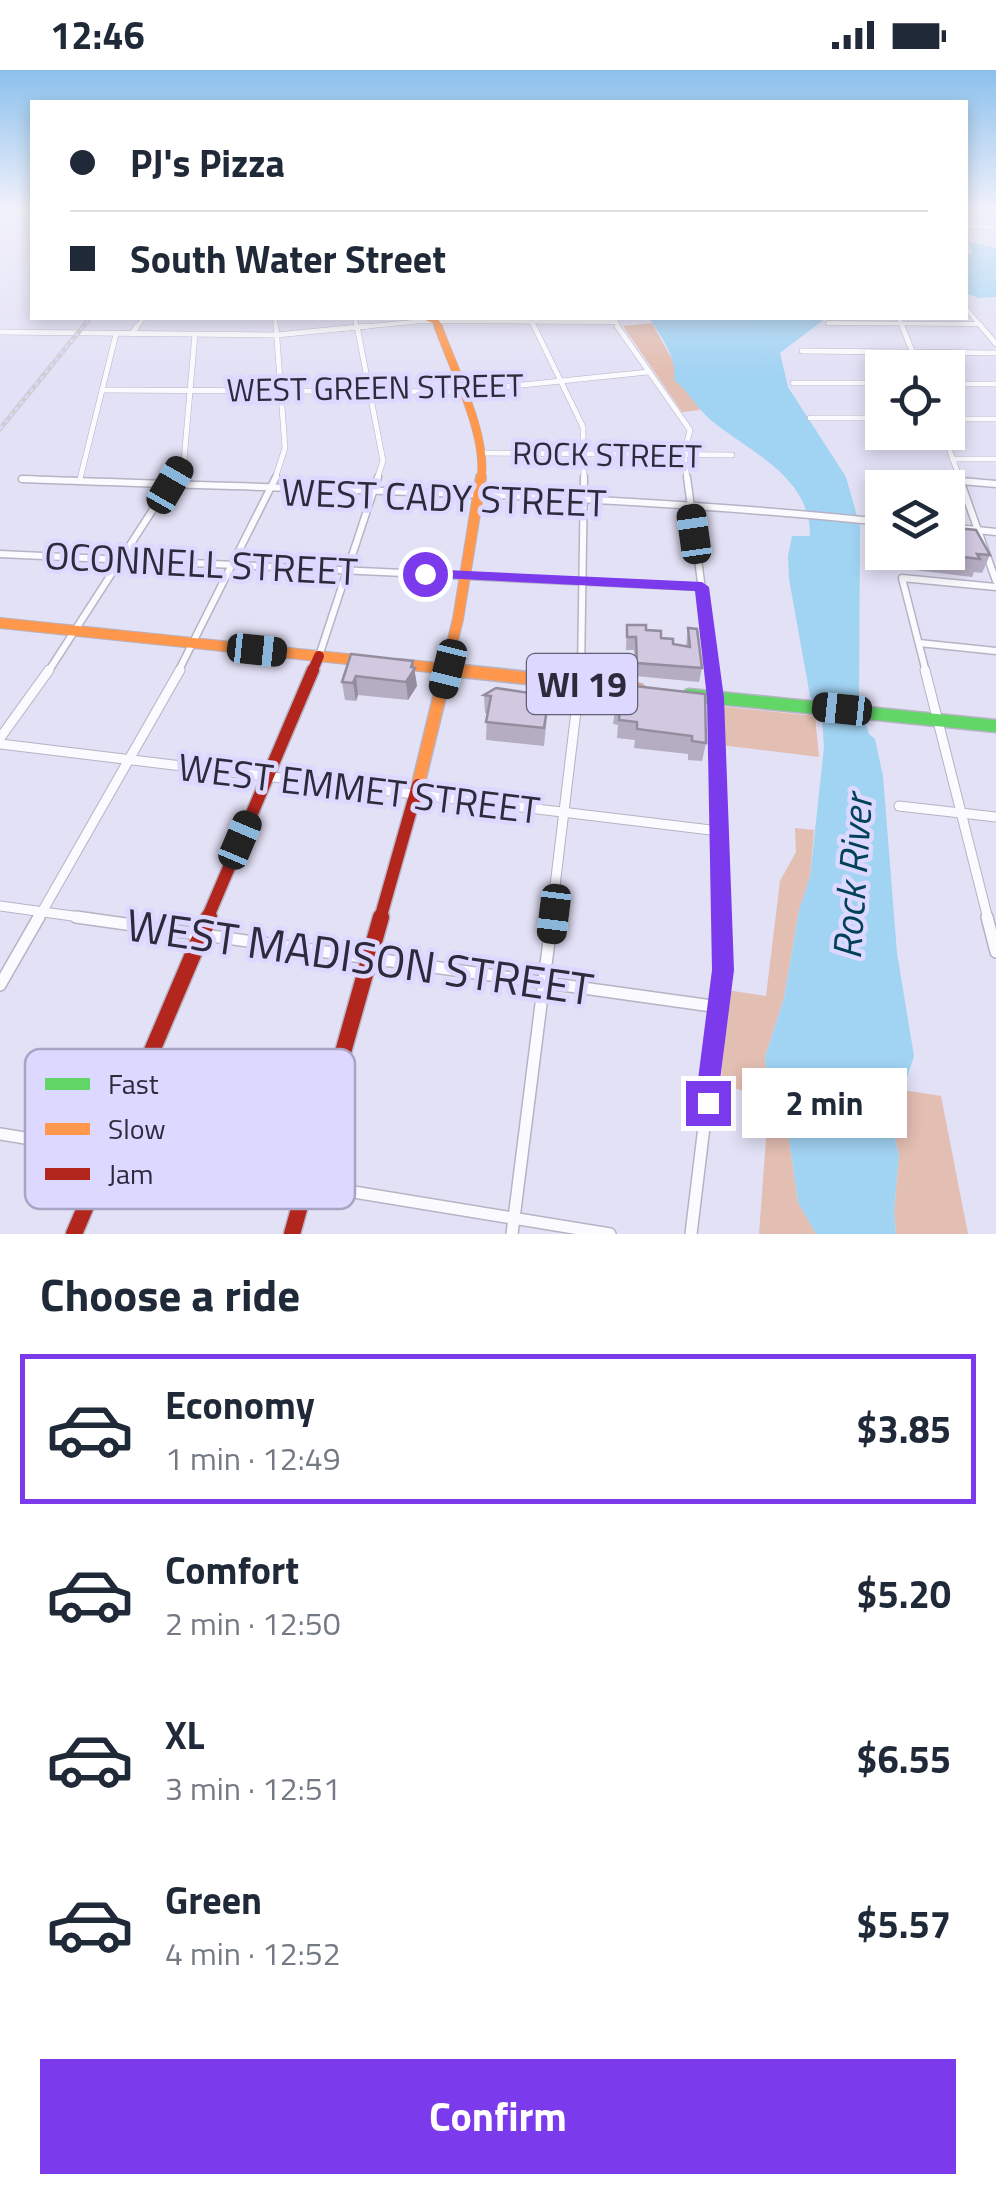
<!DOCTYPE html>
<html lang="en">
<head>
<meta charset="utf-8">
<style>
  :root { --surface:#fff; --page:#f6f6f7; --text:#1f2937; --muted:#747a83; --line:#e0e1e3; --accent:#7c3aed }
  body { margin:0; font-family:"Titillium Web",sans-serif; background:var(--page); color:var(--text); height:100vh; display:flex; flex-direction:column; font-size:38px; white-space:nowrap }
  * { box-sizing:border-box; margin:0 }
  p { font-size:32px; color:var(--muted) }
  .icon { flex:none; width:55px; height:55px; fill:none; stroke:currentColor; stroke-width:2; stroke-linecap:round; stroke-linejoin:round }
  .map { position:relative; height:1164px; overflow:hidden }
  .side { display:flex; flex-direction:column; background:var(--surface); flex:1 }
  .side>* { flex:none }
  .banner { position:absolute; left:30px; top:30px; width:938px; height:220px; border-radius:0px; box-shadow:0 5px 15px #0003; display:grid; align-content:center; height:220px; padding:0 40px; background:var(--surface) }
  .tools { position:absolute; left:865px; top:280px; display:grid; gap:20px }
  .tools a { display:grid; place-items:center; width:100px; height:100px; border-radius:0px; background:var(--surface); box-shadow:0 5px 15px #0003; font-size:50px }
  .end { position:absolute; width:45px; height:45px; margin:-22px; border:12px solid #7c3aed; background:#fff; box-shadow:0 0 0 5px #fff }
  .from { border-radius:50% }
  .bubble { position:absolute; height:70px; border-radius:0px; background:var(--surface); box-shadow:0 5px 15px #0003; font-size:32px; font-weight:700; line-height:70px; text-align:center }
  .car { position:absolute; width:30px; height:60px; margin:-30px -15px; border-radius:12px; box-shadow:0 0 8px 2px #0007; background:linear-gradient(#222 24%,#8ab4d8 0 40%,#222 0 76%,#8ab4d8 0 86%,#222 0) }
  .banner b { display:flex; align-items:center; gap:35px; height:95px; font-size:38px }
  .banner b+b { border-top:2px solid var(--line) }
  .banner i { width:25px; height:25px; background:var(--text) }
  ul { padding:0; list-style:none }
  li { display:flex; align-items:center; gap:30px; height:150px; margin:0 20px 15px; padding:0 20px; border:5px solid transparent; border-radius:0px }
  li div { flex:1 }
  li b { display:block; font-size:38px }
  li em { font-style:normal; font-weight:700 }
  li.selected { border-color:var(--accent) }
  li>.icon { width:90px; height:90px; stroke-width:1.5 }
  h2 { padding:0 40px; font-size:45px; line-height:120px }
  .action { display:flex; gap:20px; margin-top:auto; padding:20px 40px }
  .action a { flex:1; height:115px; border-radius:0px; background:var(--accent); color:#fff; font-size:40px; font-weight:700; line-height:115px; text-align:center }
  .status { display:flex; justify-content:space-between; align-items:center; height:70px; padding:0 50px; background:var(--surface); direction:ltr }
  .status svg { height:28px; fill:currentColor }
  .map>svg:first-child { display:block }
</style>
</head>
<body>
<div class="status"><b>12:46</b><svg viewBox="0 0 49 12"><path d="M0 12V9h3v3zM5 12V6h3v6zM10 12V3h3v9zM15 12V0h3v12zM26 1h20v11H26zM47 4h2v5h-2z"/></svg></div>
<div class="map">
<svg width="996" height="1164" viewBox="0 0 996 1164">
  <rect width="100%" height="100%" fill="#e3e1f6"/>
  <g fill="#e3beb2">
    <path d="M 652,253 L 700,340 L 682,342 L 623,256 Z"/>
    <path d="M 719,636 L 815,646 L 819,687 L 720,675 Z"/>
    <path d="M 795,758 L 814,760 L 810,807 L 799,840 L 784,928 L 765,987 L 767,1011 L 787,1056 L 798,1132 L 816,1164 L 759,1164 L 769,1029 L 721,1014 L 727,920 L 766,926 L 780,811 L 796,782 Z"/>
    <path d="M 903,1020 L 941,1026 L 968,1164 L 896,1164 L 894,1142 L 899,1085 L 887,1036 Z"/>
  </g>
  <g fill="#a1d3f3">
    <path d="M 965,167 L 969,172 L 996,178 L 996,227 L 979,228 L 965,223 L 965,183 L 972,184 L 972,180 Z"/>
    <path d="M 649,248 L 826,248 L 780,283 L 788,317 L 846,407 L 860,457 L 859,632 L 869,664 L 875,669 L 883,706 L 897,883 L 914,986 L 903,1020 L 887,1036 L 899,1085 L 894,1142 L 896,1164 L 816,1164 L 798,1132 L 787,1056 L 767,1011 L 765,987 L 784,928 L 799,840 L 810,807 L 824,677 L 822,648 L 810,626 L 789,509 L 788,486 L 792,466 L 810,466 C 811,407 751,383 712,351 C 697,339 689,322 674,310 C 677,287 661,266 649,248 Z"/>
  </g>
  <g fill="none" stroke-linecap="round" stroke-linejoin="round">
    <g stroke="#b5b3c4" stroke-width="5">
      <g id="street-far4">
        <path d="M 965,156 L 996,157"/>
        <path d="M 965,237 L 983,259"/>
        <path d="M 275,248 L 276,259"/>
        <path d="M 355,248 L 357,259"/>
        <path d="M 615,248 L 619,259"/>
        <path d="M 899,248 L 903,259"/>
        <path d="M 531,251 L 535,259"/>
        <path d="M 828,253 L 980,254"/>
        <path d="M 136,259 L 143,248"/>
        <path d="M 342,259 L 422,251 L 616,252"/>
      </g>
    </g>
    <g stroke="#b5b3c4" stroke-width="6">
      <g id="street-far3">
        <path d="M 357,256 L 383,391 L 377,409"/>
        <path d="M 534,256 L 583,357 L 584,409"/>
        <path d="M 617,256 L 690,360 L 684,385 L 687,409"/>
        <path d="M 902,256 L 919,298"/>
        <path d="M 981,256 L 996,274"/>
        <path d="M 0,262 L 276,265 L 368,256"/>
        <path d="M 132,264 L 137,256"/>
        <path d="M 802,281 L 996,283"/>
        <path d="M 793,313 L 882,313"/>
        <path d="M 948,314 L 996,314"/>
        <path d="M 102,320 L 454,322 L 648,302"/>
        <path d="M 810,348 L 882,348"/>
        <path d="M 948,349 L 996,349"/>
        <path d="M 943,362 L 960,409"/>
        <path d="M 482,383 L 732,385"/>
        <path d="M 952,389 L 996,389"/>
        <path d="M 22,409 L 31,409"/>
        <path d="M 80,409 L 116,264"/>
        <path d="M 172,409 L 184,390 L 195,264"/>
        <path d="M 275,409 L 285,378 L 276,256"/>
      </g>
    </g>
    <g stroke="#b5b3c4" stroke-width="9">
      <g id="street-far2">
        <path d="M 687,407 L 713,602"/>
        <path d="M 959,407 L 996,511"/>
        <path d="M 22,409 C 308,420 597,422 882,452"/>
        <path d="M 961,411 L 996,414"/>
        <path d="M 948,457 L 996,462"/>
        <path d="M 0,484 L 702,517"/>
        <path d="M 919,573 L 996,581"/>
        <path d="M 319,586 L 378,407"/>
        <path d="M 48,602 L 174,407"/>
        <path d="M 178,602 L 276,407"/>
        <path d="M 581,602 L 584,407"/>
        <path d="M 926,602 L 902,508 L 996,517"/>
      </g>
    </g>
    <g stroke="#b5b3c4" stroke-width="11">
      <g id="street-far1">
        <path d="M 712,600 L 722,849"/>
        <path d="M 925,600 L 988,849"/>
        <path d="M 0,668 L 49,600"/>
        <path d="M 0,674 L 719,761"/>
        <path d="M 899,736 L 996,747"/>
        <path d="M 0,836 L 94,849"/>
        <path d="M 38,849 L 180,600"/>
        <path d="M 551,849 L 581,600"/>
      </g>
    </g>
    <g stroke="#b5b3c4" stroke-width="14">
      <g id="street">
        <path d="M 76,847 L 719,937"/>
        <path d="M 987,847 L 996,882"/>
        <path d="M 0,915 L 39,847"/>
        <path d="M 0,1064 L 610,1164"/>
        <path d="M 512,1164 L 552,847"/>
        <path d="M 691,1164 L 723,900 L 722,847"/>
      </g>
    </g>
    <g stroke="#b5b3c4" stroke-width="15">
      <path id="fast" d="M 689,625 L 996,656"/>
    </g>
    <g stroke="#b5b3c4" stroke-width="8">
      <path id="slow-far3" d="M 428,248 L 436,251 L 439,259"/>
    </g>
    <g stroke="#b5b3c4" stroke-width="9">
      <path id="slow-far2" d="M 438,256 C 453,298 488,366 481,409"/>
    </g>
    <g stroke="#b5b3c4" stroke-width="12">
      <g id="slow-far1">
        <path d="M 0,553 L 366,591"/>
        <path d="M 400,594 L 476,602"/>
        <path d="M 445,602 L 458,549 L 481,407"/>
      </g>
    </g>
    <g stroke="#b5b3c4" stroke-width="15">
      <g id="slow">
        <path d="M 453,600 L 639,620"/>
        <path d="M 418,715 L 446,600"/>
      </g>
    </g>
    <g stroke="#b5b3c4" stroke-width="12">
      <path id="jam-far2" d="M 312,602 L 319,586"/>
    </g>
    <g stroke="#b5b3c4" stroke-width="15">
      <g id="jam-far1">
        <path d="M 207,849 L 313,600"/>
        <path d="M 380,849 L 418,715"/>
      </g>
    </g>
    <g stroke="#b5b3c4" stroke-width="19">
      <g id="jam">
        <path d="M 74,1164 L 209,847"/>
        <path d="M 292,1164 L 381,847"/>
      </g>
    </g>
    <use href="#street-far4" stroke="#fbfafe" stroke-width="4"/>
    <use href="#street-far3" stroke="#fbfafe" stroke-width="5"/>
    <use href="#street-far2" stroke="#fbfafe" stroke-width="6"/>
    <use href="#street-far1" stroke="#fbfafe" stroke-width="9"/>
    <use href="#street" stroke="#fbfafe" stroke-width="11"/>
    <use href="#fast" stroke="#63d668" stroke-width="12"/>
    <use href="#slow-far3" stroke="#ff974d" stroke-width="6"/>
    <use href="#slow-far2" stroke="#ff974d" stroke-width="8"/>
    <use href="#slow-far1" stroke="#ff974d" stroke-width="10"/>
    <use href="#slow" stroke="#ff974d" stroke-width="12"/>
    <use href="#jam-far2" stroke="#b3261e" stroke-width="10"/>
    <use href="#jam-far1" stroke="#b3261e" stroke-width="12"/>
    <use href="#jam" stroke="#b3261e" stroke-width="16"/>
    <g stroke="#cdcdd2" stroke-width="5">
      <path id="rail" d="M 0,359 L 90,248"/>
    </g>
    <use href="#rail" stroke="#ddd8ff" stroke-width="2.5" stroke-dasharray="4" stroke-linecap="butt"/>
  </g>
  <g fill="#b5adc2">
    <path d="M 956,458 L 990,485 L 982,503 L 974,502 L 972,507 L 898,498 L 894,482 L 948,482 Z"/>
    <path d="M 627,555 L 646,560 L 673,574 L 686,576 L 688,558 L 702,598 L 699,612 L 635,606 L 634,580 L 626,580 Z"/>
    <path d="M 351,584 L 413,591 L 417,616 L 408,630 L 358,625 L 356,631 L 345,630 L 342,612 Z"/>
    <path d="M 617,624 L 706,673 L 702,691 L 688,690 L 688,684 L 634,678 L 635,670 L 617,668 L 618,655 L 613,654 Z"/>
    <path d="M 484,625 L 549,626 L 544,676 L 486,670 L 487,643 L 485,643 Z"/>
  </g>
  <g fill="#938d9e">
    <path d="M 413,591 L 417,616 L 408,630 L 406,612 Z"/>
    <path d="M 356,606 L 358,625 L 356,631 L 353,613 Z"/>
  </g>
  <g fill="#d2c9e1" stroke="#938d9e" stroke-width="2.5">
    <path d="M 956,458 L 976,460 L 990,485 L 977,484 L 980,489 L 921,482 L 948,482 L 948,462 L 958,464 Z"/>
    <path d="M 627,555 L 646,555 L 646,560 L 661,561 L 661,568 L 673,569 L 673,574 L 690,577 L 688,558 L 697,559 L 702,598 L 637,593 L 636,567 L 627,567 Z"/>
    <path d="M 351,584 L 413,591 L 411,597 L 415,598 L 406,612 L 356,606 L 353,613 L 342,612 Z"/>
    <path d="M 626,615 L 705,624 L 706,673 L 692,671 L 692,666 L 637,659 L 637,652 L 619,650 L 620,637 L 616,636 L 617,624 L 626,625 Z"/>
    <path d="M 496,618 L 549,626 L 544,658 L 486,652 L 491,626 L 484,625 Z"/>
  </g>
  <linearGradient id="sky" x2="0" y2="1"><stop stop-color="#8bc0ec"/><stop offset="0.46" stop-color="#f2f2fb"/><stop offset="1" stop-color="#f2f2fb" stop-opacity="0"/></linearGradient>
  <rect width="996" height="303" fill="url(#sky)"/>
  <path fill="#7c3aed" d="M 425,499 L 702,512 L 709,517 L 724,628 L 734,900 L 716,1042 L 708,1045 L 699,1042 L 695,1033 L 712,900 L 707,628 L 695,521 L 420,507 L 418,504 Z"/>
  <g text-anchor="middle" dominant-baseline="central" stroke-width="9" stroke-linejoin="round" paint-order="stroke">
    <g font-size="32" fill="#2d2a3c" stroke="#ddd8ff">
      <text transform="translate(375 317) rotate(-1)">WEST GREEN STREET</text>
      <text transform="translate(607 384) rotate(1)">ROCK STREET</text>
    </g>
    <rect fill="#ddd8ff" stroke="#625e76" stroke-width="2.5" x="527" y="584" width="110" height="60" rx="8"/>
    <g font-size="35" font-weight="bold" fill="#2d2a3c">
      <text x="582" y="614">WI 19</text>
    </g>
    <g font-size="38" fill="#2d2a3c" stroke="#ddd8ff">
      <text transform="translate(444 427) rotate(2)">WEST CADY STREET</text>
      <text transform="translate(201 493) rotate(3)">OCONNELL STREET</text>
      <text transform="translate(359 718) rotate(7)">WEST EMMET STREET</text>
    </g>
    <g font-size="40" font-style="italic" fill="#01425a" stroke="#ddd8ff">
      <text transform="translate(852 807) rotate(-86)">Rock River</text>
    </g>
    <g font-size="45" fill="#2d2a3c" stroke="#ddd8ff">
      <text transform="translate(360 886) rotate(8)">WEST MADISON STREET</text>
    </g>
  </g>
  <rect x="25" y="979" width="330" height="160" rx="15" fill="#ddd8ff" stroke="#a8a4c4" stroke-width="2.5"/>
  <rect x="45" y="1008" width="45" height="12" fill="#63d668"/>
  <rect x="45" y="1053" width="45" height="12" fill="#ff974d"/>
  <rect x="45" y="1098" width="45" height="12" fill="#b3261e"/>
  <g font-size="28" fill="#2d2a3c">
    <text x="108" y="1024">Fast</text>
    <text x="108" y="1069">Slow</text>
    <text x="108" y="1114">Jam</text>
  </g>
</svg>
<div class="tools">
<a><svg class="icon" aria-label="locate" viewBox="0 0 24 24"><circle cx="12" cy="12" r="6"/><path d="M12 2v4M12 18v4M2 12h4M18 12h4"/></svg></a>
<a><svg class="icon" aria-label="layers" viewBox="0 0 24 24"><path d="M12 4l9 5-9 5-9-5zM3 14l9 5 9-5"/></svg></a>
</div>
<i class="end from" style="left:425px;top:504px"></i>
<i class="end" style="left:708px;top:1033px"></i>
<div class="bubble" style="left:742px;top:998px;width:165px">2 min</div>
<i class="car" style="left:170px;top:415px;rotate:30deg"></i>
<i class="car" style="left:694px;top:464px;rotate:352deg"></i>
<i class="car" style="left:257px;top:580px;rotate:96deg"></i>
<i class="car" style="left:448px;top:599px;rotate:194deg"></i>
<i class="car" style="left:842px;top:639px;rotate:276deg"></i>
<i class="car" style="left:240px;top:770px;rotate:23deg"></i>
<i class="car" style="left:554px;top:844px;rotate:187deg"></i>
<div class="banner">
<b><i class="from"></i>PJ's Pizza</b>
<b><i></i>South Water Street</b>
</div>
</div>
<section class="side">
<h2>Choose a ride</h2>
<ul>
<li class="selected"><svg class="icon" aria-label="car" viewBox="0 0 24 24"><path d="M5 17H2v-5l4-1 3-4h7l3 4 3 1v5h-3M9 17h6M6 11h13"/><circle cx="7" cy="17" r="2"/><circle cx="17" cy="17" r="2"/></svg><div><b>Economy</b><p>1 min · 12:49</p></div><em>$3.85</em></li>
<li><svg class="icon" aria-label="car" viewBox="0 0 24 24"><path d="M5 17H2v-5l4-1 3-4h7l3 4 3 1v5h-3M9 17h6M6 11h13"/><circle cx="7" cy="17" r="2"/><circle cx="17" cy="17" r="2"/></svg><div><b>Comfort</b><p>2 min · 12:50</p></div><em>$5.20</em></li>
<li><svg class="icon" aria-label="car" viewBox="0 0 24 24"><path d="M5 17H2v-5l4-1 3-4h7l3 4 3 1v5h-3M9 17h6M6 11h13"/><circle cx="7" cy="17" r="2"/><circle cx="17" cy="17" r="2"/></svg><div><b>XL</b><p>3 min · 12:51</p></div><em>$6.55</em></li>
<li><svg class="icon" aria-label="car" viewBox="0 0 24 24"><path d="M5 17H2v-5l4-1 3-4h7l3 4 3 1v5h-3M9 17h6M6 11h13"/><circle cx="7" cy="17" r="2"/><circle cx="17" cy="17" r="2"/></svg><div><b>Green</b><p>4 min · 12:52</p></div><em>$5.57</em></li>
</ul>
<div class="action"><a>Confirm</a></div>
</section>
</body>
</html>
